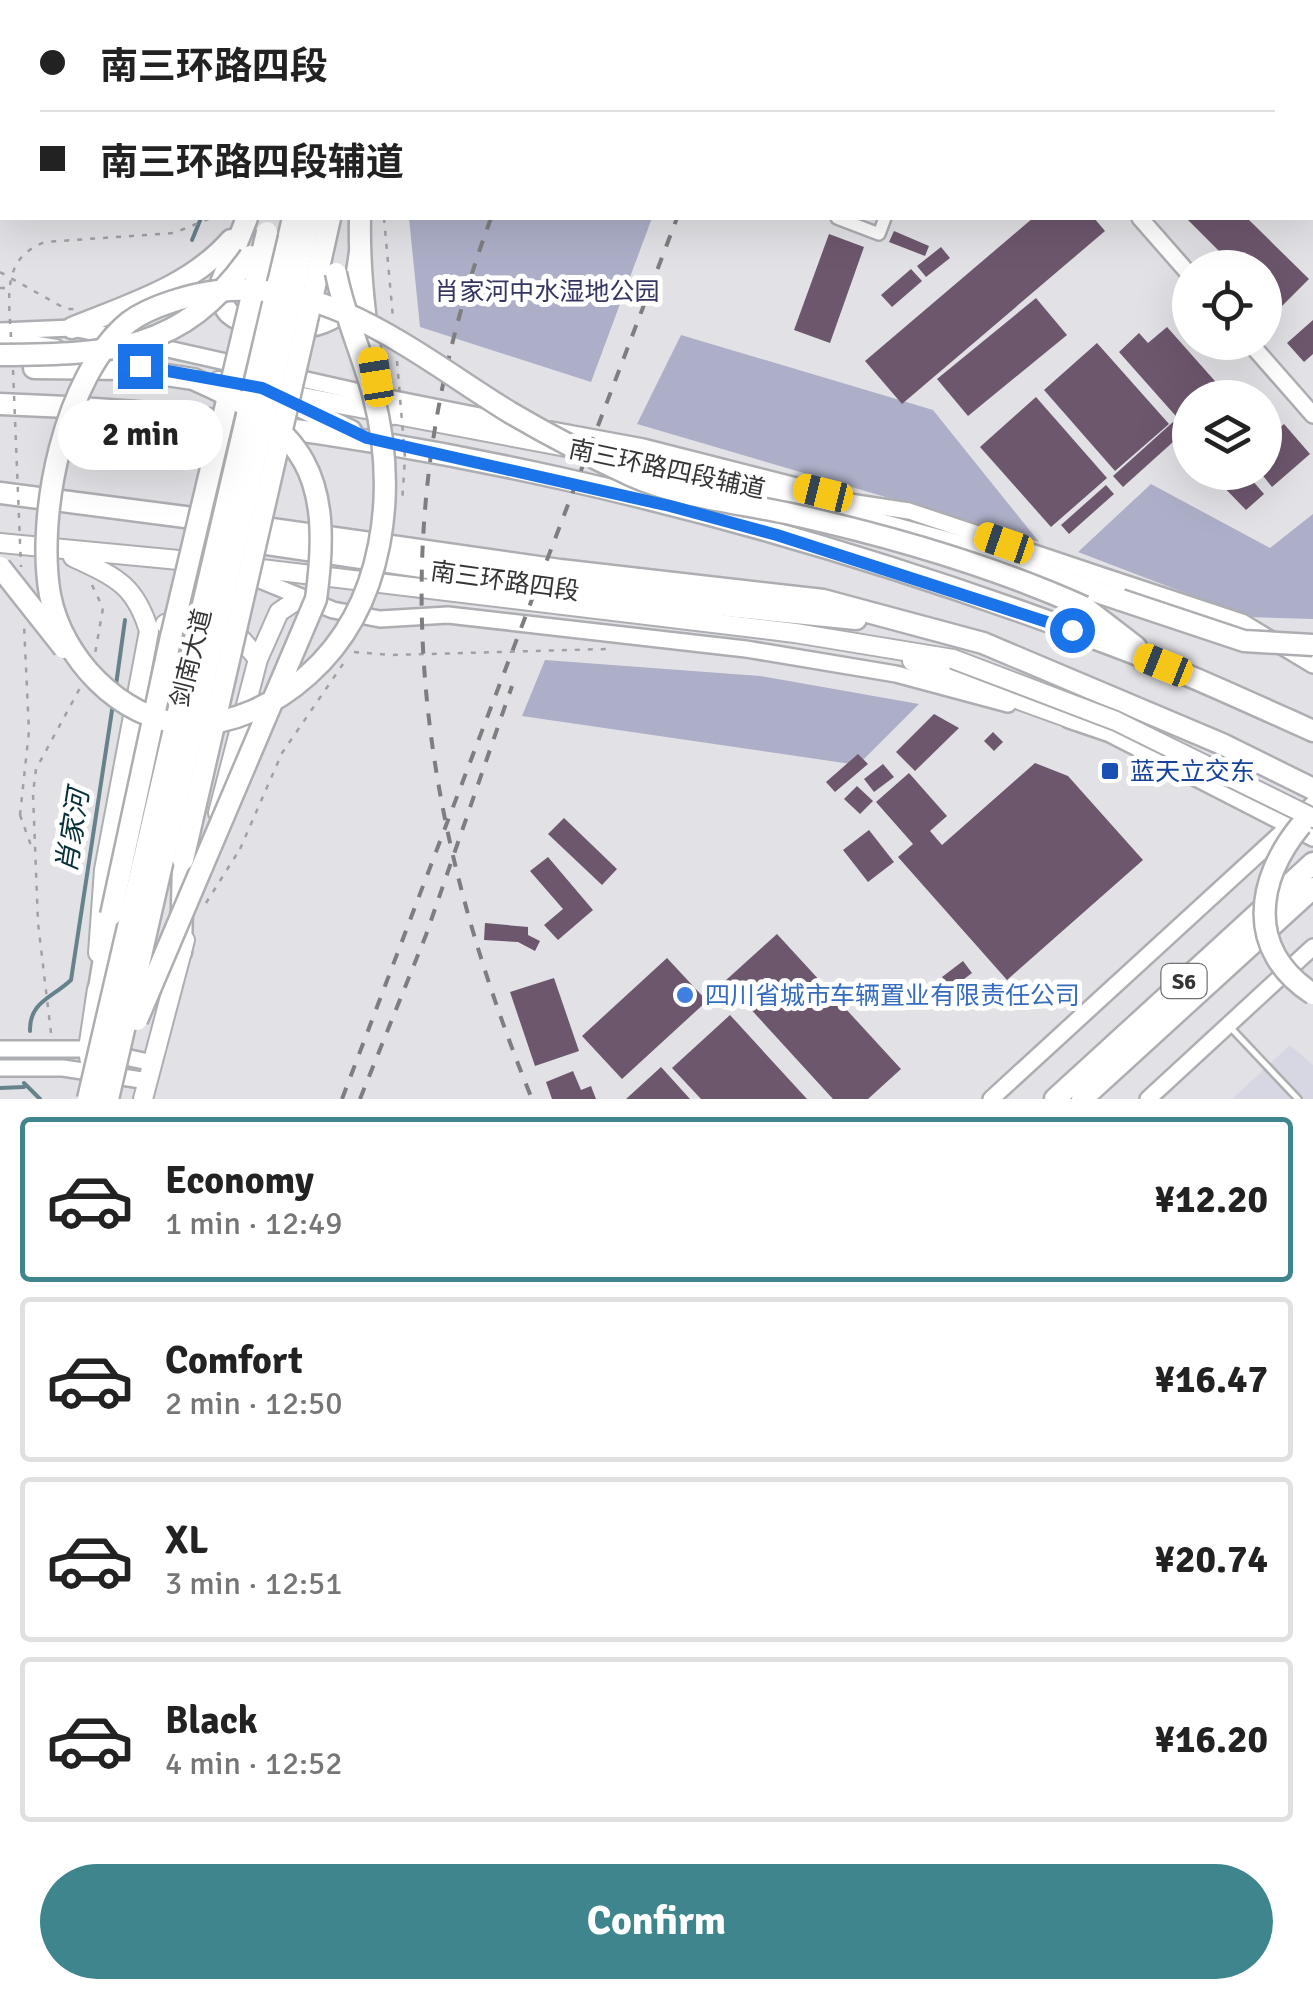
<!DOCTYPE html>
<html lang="en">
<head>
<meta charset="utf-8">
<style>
  :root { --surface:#fff; --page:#f2f2f2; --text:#222; --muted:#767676; --line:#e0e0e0; --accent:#3e858d }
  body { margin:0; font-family:Signika,"Noto Sans SC",sans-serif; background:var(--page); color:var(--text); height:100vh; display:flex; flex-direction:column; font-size:38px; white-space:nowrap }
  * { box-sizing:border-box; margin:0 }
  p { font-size:32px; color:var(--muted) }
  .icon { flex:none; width:55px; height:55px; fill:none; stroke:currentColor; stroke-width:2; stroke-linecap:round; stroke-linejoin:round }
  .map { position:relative; height:1099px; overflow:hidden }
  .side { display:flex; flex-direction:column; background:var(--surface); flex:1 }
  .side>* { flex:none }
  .banner { position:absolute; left:0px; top:0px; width:1315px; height:220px; box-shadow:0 10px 40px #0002; display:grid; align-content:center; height:220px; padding:0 40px; background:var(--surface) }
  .fabs { position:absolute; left:1172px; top:250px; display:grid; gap:20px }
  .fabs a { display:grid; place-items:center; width:110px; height:110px; border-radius:50%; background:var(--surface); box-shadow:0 10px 40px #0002; font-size:50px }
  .end { position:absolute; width:45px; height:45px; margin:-22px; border:12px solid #1a73e8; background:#fff; box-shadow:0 0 0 5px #fff }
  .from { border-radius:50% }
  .bubble { position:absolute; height:70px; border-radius:35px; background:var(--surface); box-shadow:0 10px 40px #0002; font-size:32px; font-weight:700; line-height:70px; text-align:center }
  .car { position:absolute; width:30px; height:60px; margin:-30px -15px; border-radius:12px; box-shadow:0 0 8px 2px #0007; background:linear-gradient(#f5c518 24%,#345 0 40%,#f5c518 0 76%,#345 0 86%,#f5c518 0) }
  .banner b { display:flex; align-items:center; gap:35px; height:95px; font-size:38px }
  .banner b+b { border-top:2px solid var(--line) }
  .banner i { width:25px; height:25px; background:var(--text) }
  ul { padding:18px 0 0; list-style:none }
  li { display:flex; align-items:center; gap:30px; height:165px; margin:0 20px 15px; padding:0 20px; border:5px solid var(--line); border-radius:10px }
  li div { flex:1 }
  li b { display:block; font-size:38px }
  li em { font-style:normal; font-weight:700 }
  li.active { border-color:var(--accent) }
  li>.icon { width:90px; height:90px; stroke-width:1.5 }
  .action { display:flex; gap:20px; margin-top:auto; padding:20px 40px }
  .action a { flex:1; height:115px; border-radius:60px; background:var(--accent); color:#fff; font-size:40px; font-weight:700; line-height:115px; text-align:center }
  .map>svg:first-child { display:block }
</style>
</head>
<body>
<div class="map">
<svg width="1313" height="1099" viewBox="0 0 1313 1099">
  <rect width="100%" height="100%" fill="#e2e2e6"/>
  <g fill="#d6d7e2">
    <path d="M 949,0 L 1251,0 L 946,2 Z"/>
    <path d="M 1290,1045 L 1313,1065 L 1313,1099 L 1232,1099 Z"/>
  </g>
  <g fill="#acafc7">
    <path d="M 409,218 L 652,218 L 591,382 L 420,327 Z"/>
    <path d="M 681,335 L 933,410 L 1039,542 L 637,424 Z"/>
    <path d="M 1151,484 L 1270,548 L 1313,514 L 1313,619 L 1248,617 L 1078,552 Z"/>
    <path d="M 545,660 L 760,676 L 919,704 L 858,765 L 522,716 Z"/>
  </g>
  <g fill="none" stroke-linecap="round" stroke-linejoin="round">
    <g stroke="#66828a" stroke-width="4">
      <path d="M 287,2 L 288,0"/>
      <path d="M 192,240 L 201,218"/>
      <path d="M 116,685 L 125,620"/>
      <path d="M 30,1031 C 29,1002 52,998 71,980 L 113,704"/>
      <path d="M 24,1083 L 40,1099"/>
      <path d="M 0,1088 L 24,1087"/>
    </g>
  </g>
  <g fill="#6d576d">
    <path d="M 1033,218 L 1094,218 L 1105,231 L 902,404 L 865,361 Z"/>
    <path d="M 1186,218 L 1247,218 L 1309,279 L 1279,309 L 1265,296 L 1265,268 L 1236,268 Z"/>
    <path d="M 894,231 L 929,246 L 925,256 L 889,242 Z"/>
    <path d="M 829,234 L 864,247 L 830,343 L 794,330 Z"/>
    <path d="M 941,247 L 950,258 L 926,277 L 917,266 Z"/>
    <path d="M 911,269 L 922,281 L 892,307 L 881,295 Z"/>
    <path d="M 1036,298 L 1067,335 L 968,416 L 937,379 Z"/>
    <path d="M 1313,320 L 1313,354 L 1304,362 L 1287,343 Z"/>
    <path d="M 1167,327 L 1222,389 L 1211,398 L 1190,398 L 1190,416 L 1182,423 L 1119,352 L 1139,333 L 1148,343 Z"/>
    <path d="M 1097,343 L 1169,424 L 1115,471 L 1044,390 Z"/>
    <path d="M 1036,397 L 1107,478 L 1051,527 L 980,447 Z"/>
    <path d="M 1173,422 L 1183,433 L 1123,487 L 1113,476 Z"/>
    <path d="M 1284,424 L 1310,454 L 1272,487 L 1260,472 L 1265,472 L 1265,441 Z"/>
    <path d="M 1203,472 L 1245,472 L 1264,494 L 1246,510 L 1215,478 Z"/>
    <path d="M 1106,485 L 1114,494 L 1069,534 L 1061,525 Z"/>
    <path d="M 934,714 L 959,728 L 915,771 L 896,752 Z"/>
    <path d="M 993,732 L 1003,742 L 994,751 L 984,741 Z"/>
    <path d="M 858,754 L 868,764 L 835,792 L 826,782 Z"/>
    <path d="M 1035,763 L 1068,776 L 1143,860 L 1007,980 L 898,857 L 913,844 L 876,802 L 909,773 L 947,816 L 930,831 L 942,845 Z"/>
    <path d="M 883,764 L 894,777 L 874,792 L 864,779 Z"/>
    <path d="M 857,786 L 873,801 L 860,814 L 844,799 Z"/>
    <path d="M 564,818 L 617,869 L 602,885 L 548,834 Z"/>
    <path d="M 869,830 L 894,862 L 868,882 L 843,850 Z"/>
    <path d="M 548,857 L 593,910 L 558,940 L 544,925 L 563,909 L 530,871 Z"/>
    <path d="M 485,923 L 528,927 L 528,935 L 540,941 L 535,951 L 518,942 L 484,940 Z"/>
    <path d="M 777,934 L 901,1069 L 868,1099 L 833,1099 L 725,981 Z"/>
    <path d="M 667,958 L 707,1001 L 622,1079 L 582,1036 Z"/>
    <path d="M 963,961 L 972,973 L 951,989 L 942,977 Z"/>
    <path d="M 554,978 L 579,1051 L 535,1066 L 510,992 Z"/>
    <path d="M 730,1015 L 807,1099 L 701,1099 L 672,1068 Z"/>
    <path d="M 661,1067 L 690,1099 L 626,1099 Z"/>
    <path d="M 573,1071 L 581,1090 L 591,1086 L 596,1099 L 552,1099 L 546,1082 Z"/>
  </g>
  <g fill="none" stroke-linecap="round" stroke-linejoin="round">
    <g stroke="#adaeb1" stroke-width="10">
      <g id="lane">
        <path d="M 1261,0 L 1264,2"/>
        <path d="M 1197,2 L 1200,0"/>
        <path d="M 1230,1027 L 1298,1099"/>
      </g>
    </g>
    <g stroke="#adaeb1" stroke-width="16">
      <g id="street">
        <path d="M 0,90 L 2,90"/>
        <path d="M 837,218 L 879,234 L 885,218"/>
      </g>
    </g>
    <g stroke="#adaeb1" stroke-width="20">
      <g id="secondary">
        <path d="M 868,2 L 868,0"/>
        <path d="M 1272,2 L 1275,0"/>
        <path d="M 1312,15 L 1313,15"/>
        <path d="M 1140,218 L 1190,275"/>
        <path d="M 0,331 L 72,328 L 97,333 L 373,395"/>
        <path d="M 1249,342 L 1313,415"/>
        <path d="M 389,398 L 524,425"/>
        <path d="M 551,430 L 643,447 L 816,491"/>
        <path d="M 803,495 L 909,511 L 1100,575 L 1242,622 L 1313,665"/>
        <path d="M 243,573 L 333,610 L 380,619 L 448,615 L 746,649 L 896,674 L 1008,704"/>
        <path d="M 1069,720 L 1110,734 L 1313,838"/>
        <path d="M 0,1049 L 88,1049 L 153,1063"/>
        <path d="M 0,1068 L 63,1068 L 148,1081"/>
        <path d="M 991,1099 L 1313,804"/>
        <path d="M 1148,1099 L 1313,947"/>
      </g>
    </g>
    <g stroke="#adaeb1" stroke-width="22">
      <g id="primary">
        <path d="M 0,340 L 56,349"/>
        <path d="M 218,381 L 566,447"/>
        <path d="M 592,452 L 752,489"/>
        <path d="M 0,543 L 221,564 L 795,633 L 953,659"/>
        <path d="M 73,557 C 115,577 135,584 149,631 L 104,870 L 98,953"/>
        <path d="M 165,624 C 215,602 226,621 258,659"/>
        <path d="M 912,661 L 1077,721"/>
        <path d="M 218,813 L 258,659 L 279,612 L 300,598"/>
        <path d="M 92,1076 L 88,1049 L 97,989"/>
        <path d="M 143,1099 L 185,940"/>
      </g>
    </g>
    <g stroke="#adaeb1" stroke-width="25">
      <g id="highway">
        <path d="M 376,0 L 377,2"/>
        <path d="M 318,2 L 320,0"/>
        <path d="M 340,2 L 341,0"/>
        <path d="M 360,2 L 361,0"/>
        <path d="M 247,218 L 217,293 C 221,299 224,308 229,313 C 253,335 327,335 346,306 C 356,290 357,270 360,252"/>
        <path d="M 360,218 C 359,260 366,384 392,414"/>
        <path d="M 278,282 L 293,218"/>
        <path d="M 295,285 L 310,218"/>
        <path d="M 314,290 L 330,218"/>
        <path d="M 72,328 C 128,305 190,287 231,240"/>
        <path d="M 34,368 L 126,369 L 193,379"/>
        <path d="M 274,394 L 351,431"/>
        <path d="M 0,404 C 371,416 757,511 1104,642 C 1175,668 1244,700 1313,731"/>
        <path d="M 752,489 L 960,546 L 1121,600"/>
        <path d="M 0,493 L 216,521"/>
        <path d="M 245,525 L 560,570 L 823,600 L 983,643 L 1222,744 L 1313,789"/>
        <path d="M 240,540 L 596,593 L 856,619"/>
        <path d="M 1084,607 L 1136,647"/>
        <path d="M 181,952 L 183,860"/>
        <path d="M 97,1001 L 111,915"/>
        <path d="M 1055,1099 L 1313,863"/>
        <path d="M 1082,1099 L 1313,888"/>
      </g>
    </g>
    <g stroke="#a1a1a4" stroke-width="2.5" stroke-dasharray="5 8" stroke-linecap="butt">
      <path d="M 420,2 L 420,0"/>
      <path d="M 384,218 L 393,318"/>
      <path d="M 0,272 L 66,309 L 74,309"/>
      <path d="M 0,288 L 10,288"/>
      <path d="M 92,585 L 103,608 L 95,654"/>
      <path d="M 354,652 L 392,655 L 606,649"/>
      <path d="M 20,815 L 33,851"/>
      <path d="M 206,903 L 240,849"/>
      <path d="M 51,1033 L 38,923 L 33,794 L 36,769 L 80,688"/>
    </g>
    <use href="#lane" stroke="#fff" stroke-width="5"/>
    <use href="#street" stroke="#fff" stroke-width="11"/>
    <use href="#secondary" stroke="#fff" stroke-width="15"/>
    <use href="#primary" stroke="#fff" stroke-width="18"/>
    <use href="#highway" stroke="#fff" stroke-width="20"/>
    <g stroke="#7e7e81" stroke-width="4" stroke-dasharray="12 12" stroke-linecap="butt">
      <path d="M 583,2 L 584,0"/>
      <path d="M 774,2 L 775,0"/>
      <path d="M 491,218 C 378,523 411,802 532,1099"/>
      <path d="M 342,1099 L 677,218"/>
      <path d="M 360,1099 L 426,935 L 512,686"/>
    </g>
    <g stroke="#adaeb1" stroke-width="22" stroke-linecap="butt">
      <path id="primary-bridge" d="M 953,659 L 1116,721 L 1313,818"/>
    </g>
    <g stroke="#adaeb1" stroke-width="25" stroke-linecap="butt">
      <g id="highway-bridge">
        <path d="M 336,273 C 344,315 362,353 373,394 C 398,490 386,606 308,675 C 276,704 230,727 185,724 C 120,719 62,658 50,595 C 36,515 64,375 129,322 C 150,306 192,294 218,291 C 330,278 421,358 511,413 C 550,436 591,457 632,476 C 681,498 742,503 795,515 C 893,537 993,566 1084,607"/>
        <path d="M 0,355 C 110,354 182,353 250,256"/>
        <path d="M 0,567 L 64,648"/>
        <path d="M 1121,600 L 1244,641 L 1313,645"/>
        <path d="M 1301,825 C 1256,880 1245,950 1313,994"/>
        <path d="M 183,860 L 314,290"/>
        <path d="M 111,915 L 170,641 L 267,232"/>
        <path d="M 137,1020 L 316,599 C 333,476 307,428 193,379"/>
        <path d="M 88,1099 L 278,282"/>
        <path d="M 108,1099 L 295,285"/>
      </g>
    </g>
    <g stroke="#a1a1a4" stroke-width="2.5" stroke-dasharray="5 8" stroke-linecap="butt">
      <path d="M 11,337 C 9,298 1,258 45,242 L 174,233 L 211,218"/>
      <path d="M 397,361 L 405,458 L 402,503"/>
      <path d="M 13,370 L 21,567"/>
      <path d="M 20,815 L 29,731 L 24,625"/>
      <path d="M 240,849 L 282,753 L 343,664"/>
    </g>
    <use href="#primary-bridge" stroke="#fff" stroke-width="18"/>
    <use href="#highway-bridge" stroke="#fff" stroke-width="20"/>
  </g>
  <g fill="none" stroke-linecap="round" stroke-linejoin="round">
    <path stroke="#1a73e8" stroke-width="12" d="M 140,366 L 262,388 L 367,438 L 670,506 L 777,535 L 1072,630"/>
  </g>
  <rect fill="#1a4fb4" stroke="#fff" stroke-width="4" x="1100" y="761" width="20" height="20" rx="5"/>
  <circle fill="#3f7fe0" stroke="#fff" stroke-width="4" cx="685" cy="995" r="10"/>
  <g text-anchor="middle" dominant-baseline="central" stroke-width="10" stroke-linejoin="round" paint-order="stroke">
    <rect fill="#fff" stroke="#727273" stroke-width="2.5" x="1161.5" y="964" width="45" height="34" rx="8"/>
    <g font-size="22" font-weight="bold" fill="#353537">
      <text x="1184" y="981">S6</text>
    </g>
    <g font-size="25" fill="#343561" stroke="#fff">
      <text x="547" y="291">肖家河中水湿地公园</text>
    </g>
    <g font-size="25" fill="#353537" stroke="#fff">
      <text transform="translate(667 469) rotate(12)">南三环路四段辅道</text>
      <text transform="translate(505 581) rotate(8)">南三环路四段</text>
      <text transform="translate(191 658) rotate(-76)">剑南大道</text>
    </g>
    <g font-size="25" fill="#164399" stroke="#fff" text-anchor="start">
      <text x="1130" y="771">蓝天立交东</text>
    </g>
    <g font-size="25" fill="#366cbe" stroke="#fff" text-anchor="start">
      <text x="705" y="995">四川省城市车辆置业有限责任公司</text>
    </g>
    <g font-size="28" font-style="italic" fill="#072f38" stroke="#fff">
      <text transform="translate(73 831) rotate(-81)">肖家河</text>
    </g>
  </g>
</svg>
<div class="fabs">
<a><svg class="icon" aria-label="locate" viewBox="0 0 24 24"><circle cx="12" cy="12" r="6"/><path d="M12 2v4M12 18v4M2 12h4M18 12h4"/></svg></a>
<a><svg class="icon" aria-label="layers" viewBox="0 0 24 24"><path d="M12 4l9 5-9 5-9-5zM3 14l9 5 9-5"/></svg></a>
</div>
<i class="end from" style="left:1072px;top:630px"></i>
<i class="end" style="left:140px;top:366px"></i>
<div class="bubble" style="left:58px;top:400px;width:165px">2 min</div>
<i class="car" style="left:376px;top:377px;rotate:351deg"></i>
<i class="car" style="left:823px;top:493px;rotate:284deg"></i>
<i class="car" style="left:1004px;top:543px;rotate:289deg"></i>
<i class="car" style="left:1163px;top:665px;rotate:292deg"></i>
<div class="banner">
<b><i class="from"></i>南三环路四段</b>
<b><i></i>南三环路四段辅道</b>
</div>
</div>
<section class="side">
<ul>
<li class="active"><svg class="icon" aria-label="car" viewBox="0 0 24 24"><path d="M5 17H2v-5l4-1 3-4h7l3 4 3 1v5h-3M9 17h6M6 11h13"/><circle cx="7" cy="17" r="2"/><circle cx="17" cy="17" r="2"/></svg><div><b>Economy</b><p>1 min · 12:49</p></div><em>¥12.20</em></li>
<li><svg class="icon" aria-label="car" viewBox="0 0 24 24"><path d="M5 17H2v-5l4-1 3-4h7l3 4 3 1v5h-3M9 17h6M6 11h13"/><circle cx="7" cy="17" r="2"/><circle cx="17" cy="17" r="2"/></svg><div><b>Comfort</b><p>2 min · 12:50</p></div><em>¥16.47</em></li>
<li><svg class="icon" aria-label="car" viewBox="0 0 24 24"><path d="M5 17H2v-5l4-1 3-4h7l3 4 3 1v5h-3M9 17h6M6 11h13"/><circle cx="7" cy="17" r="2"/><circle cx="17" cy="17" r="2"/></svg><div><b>XL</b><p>3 min · 12:51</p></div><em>¥20.74</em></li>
<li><svg class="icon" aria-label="car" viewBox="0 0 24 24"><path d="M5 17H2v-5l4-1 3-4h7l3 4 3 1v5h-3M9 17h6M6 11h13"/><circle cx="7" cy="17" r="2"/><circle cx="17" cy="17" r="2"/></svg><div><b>Black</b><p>4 min · 12:52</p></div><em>¥16.20</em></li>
</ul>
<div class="action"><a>Confirm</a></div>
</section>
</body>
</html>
